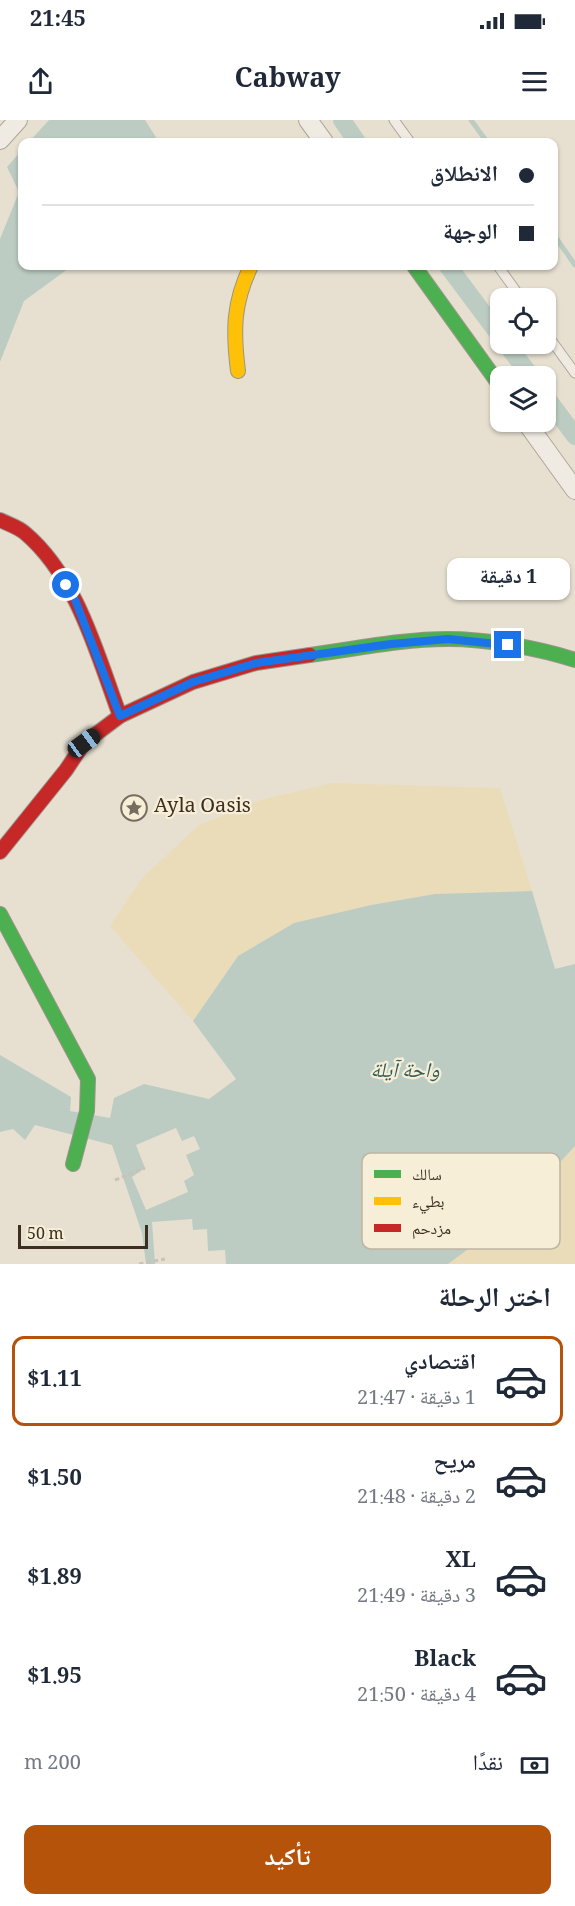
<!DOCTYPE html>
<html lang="ar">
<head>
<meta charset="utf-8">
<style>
  :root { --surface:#fff; --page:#f6f6f7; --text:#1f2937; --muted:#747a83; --line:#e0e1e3; --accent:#b45309 }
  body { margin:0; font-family:Georgia,"Noto Naskh Arabic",serif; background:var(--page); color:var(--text); direction:rtl; height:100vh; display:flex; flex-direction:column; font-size:22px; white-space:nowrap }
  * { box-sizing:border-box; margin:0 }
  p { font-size:20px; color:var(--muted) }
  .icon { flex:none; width:33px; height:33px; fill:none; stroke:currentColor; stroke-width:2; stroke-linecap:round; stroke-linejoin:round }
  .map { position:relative; height:1144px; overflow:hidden; direction:ltr }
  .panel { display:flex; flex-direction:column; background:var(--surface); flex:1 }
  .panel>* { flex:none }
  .guide { position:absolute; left:18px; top:18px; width:540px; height:132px; border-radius:12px; box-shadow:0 2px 4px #0004; direction:rtl; display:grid; align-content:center; height:132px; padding:0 24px; background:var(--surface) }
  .controls { position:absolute; left:490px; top:168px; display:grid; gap:12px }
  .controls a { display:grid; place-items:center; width:66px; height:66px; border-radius:12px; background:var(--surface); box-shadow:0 2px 4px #0004; font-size:30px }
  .scale { position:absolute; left:18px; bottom:15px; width:130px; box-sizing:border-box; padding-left:6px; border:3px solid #3d2e20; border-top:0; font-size:16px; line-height:21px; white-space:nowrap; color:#3d2e20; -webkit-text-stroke:4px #f7eed8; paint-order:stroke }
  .end { position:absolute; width:27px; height:27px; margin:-14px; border:8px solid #1a73e8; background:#fff; box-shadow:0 0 0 3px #fff }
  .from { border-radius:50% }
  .bubble { position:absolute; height:42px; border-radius:12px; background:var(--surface); box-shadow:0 2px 4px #0004; font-size:20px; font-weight:800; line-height:42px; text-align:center; direction:rtl }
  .car { position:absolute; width:18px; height:36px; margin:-18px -9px; border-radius:8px; box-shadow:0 0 4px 2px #0007; background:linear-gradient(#222 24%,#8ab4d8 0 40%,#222 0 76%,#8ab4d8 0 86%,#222 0) }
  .guide b { display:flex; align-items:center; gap:21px; height:57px; font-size:22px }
  .guide b+b { border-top:2px solid var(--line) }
  .guide i { width:15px; height:15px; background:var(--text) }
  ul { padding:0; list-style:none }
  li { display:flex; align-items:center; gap:18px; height:90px; margin:0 12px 9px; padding:0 12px; border:3px solid transparent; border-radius:12px }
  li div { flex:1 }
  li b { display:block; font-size:22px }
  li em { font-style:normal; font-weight:800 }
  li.selected { border-color:var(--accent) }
  li>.icon { width:54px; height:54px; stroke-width:1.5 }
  h2 { padding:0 24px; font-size:27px; line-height:72px }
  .pay { display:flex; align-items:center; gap:15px; height:66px; padding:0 24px; font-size:22px }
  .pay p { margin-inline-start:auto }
  .primary-button { display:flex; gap:12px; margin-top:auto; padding:12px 24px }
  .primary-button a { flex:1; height:69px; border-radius:12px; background:var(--accent); color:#fff; font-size:24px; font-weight:800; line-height:69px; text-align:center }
  .status { display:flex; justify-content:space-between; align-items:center; height:42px; padding:0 30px; background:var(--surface); direction:ltr }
  .status svg { height:16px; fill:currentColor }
  header { display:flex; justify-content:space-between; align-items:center; height:78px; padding:0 24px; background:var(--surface); font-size:27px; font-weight:800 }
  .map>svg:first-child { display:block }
</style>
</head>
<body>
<div class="status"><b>21:45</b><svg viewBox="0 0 49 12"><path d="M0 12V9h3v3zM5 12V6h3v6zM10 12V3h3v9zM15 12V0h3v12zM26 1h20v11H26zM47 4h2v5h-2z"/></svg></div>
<header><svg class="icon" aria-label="menu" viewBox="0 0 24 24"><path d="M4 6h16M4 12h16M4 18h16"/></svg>Cabway<svg class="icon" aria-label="share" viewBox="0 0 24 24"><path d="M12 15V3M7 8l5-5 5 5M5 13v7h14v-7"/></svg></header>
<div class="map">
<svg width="575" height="1144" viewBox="0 0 575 1144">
  <rect width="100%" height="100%" fill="#e7e0d1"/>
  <g fill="#eadcb9">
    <path d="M 333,663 L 500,668 L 532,771 L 435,774 L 371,785 L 294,803 L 238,836 L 193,901 L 110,806 L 142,758 L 199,705 L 260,680 Z"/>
    <path d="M 575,1026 L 575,1144 L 448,1144 L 506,1101 Z"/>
  </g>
  <g fill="#bcccc2" fill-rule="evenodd">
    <path d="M 49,0 L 145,0 L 159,22 L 29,22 Z"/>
    <path d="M 22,30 L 22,146 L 72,146 L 24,181 L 0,242 L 0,119 L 19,72 L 7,47 Z"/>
    <path d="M 532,771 L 555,849 L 575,844 L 575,1026 L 506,1101 L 448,1144 L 226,1144 L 225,1130 L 208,1131 L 207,1109 L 193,1110 L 192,1099 L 152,1102 L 155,1144 L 146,1144 L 142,1113 L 112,1025 L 35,1005 L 25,1020 L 13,1009 L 0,1012 L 0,935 L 71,977 L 70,991 L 110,998 L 114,978 L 144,964 L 209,979 L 236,959 L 193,901 L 238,836 L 294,803 L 371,785 L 435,774 ZM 176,1008 L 182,1021 L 194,1016 L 200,1029 L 186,1035 L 194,1055 L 184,1061 L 188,1072 L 146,1090 L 132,1057 L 145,1048 L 136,1025 Z"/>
  </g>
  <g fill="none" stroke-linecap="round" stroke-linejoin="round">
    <g stroke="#bcccc2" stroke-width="5">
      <path d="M 471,0 L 487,22"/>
      <path d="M 554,115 L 575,145"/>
    </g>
    <g stroke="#bcccc2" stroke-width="18">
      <path d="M 342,0 L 357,22"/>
      <path d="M 448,146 L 501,217"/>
      <path d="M 506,224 L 531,256"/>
      <path d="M 546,277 L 575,316"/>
    </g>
    <g stroke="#ada599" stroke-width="11">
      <g id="lane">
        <path d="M 394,0 L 410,22"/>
        <path d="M 498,146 L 521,178"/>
        <path d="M 546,213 L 575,253"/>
      </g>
    </g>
    <g stroke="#ada599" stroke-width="20">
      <g id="street">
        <path d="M 308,0 L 324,22"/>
        <path d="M 0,20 L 18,0"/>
        <path d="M 526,302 L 575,370"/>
      </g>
    </g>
    <g stroke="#9c958a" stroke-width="16">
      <g id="fast">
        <path d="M 414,146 L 501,267"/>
        <path d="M 310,535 C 355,529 402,519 448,519 C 486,519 539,528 575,540"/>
        <path d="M 0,794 L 88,959 L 87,991 L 73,1044"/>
      </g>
    </g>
    <g stroke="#9c958a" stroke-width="16">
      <path id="slow" d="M 238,251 C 233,211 233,183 251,146"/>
    </g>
    <g stroke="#9c958a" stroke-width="16">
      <g id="jam">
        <path d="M 0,400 C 8,404 18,407 25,413 C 77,457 97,534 120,596"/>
        <path d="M 0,732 L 66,650 L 84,623 L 120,596 L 193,562 L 256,543 L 310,535"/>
      </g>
    </g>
    <g stroke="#c8c2b9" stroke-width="3" stroke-dasharray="4.5 3" stroke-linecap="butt">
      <path d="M 115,1060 L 145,1048"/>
      <path d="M 139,1144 L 165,1139"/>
    </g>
    <use href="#lane" stroke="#efebe3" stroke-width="9"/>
    <use href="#street" stroke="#efebe3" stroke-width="18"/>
    <use href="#fast" stroke="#4caf50" stroke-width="14"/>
    <use href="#slow" stroke="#ffc107" stroke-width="14"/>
    <use href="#jam" stroke="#c62828" stroke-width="14"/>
  </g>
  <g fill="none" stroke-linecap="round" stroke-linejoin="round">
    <path stroke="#1a73e8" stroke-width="8" d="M 66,465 L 74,477 L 120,596 L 193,562 L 256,543 L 391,524 L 448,519 L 508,525"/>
  </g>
  <defs>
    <g id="sight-ring" transform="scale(1.35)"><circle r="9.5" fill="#f7eed8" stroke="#786c5e" stroke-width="1.5"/><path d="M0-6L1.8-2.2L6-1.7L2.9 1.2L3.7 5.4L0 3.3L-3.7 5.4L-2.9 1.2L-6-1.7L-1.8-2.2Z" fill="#786c5e"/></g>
  </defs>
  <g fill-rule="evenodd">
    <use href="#sight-ring" x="134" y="688"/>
  </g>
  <g text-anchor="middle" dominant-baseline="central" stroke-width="4.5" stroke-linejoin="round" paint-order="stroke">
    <g font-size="20" fill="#3d2e20" stroke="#f7eed8" text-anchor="start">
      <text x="154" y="688">Ayla Oasis</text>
    </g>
    <g font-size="21" font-style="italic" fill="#2f5d5a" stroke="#f7eed8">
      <text x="405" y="952">واحة آيلة</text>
    </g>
  </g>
  <rect x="362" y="1033" width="198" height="96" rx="9" fill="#f7eed8" stroke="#bfb4a1" stroke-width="1.5"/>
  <rect x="374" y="1050" width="27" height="8" fill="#4caf50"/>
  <rect x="374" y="1077" width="27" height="8" fill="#ffc107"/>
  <rect x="374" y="1104" width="27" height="8" fill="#c62828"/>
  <g font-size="16" fill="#3d2e20">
    <text x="412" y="1060">سالك</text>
    <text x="412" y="1087">بطيء</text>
    <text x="412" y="1114">مزدحم</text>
  </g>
</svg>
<div class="controls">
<a><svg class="icon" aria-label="locate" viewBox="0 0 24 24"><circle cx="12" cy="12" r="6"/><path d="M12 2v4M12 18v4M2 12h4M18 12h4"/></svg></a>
<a><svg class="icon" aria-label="layers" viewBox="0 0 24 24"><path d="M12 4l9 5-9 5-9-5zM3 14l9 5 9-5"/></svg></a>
</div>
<div class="scale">50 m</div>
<i class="end from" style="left:66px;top:465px"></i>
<i class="end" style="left:508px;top:525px"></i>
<div class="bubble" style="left:447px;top:438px;width:123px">1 دقيقة</div>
<i class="car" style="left:84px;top:623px;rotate:54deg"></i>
<div class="guide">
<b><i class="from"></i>الانطلاق</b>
<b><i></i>الوجهة</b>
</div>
</div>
<section class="panel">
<h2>اختر الرحلة</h2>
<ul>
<li class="selected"><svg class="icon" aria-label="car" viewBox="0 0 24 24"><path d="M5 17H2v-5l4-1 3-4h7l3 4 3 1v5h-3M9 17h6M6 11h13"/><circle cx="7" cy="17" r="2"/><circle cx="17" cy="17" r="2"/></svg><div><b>اقتصادي</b><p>1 دقيقة · 21:47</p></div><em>$1.11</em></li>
<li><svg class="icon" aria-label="car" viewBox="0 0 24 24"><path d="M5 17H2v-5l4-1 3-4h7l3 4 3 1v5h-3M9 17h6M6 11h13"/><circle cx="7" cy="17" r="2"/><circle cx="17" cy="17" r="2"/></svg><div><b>مريح</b><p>2 دقيقة · 21:48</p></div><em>$1.50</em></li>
<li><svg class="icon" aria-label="car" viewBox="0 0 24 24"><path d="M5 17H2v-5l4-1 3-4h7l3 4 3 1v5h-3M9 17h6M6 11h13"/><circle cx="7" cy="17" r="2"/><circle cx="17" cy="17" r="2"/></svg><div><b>XL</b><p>3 دقيقة · 21:49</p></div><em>$1.89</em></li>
<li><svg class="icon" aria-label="car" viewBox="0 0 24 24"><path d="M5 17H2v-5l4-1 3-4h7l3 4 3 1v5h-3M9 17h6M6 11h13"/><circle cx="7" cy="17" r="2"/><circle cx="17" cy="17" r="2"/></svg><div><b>Black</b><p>4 دقيقة · 21:50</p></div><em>$1.95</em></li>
</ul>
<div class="pay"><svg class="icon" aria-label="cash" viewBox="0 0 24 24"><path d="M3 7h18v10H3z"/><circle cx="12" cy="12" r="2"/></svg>نقدًا<p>200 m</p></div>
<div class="primary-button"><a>تأكيد</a></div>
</section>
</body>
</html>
